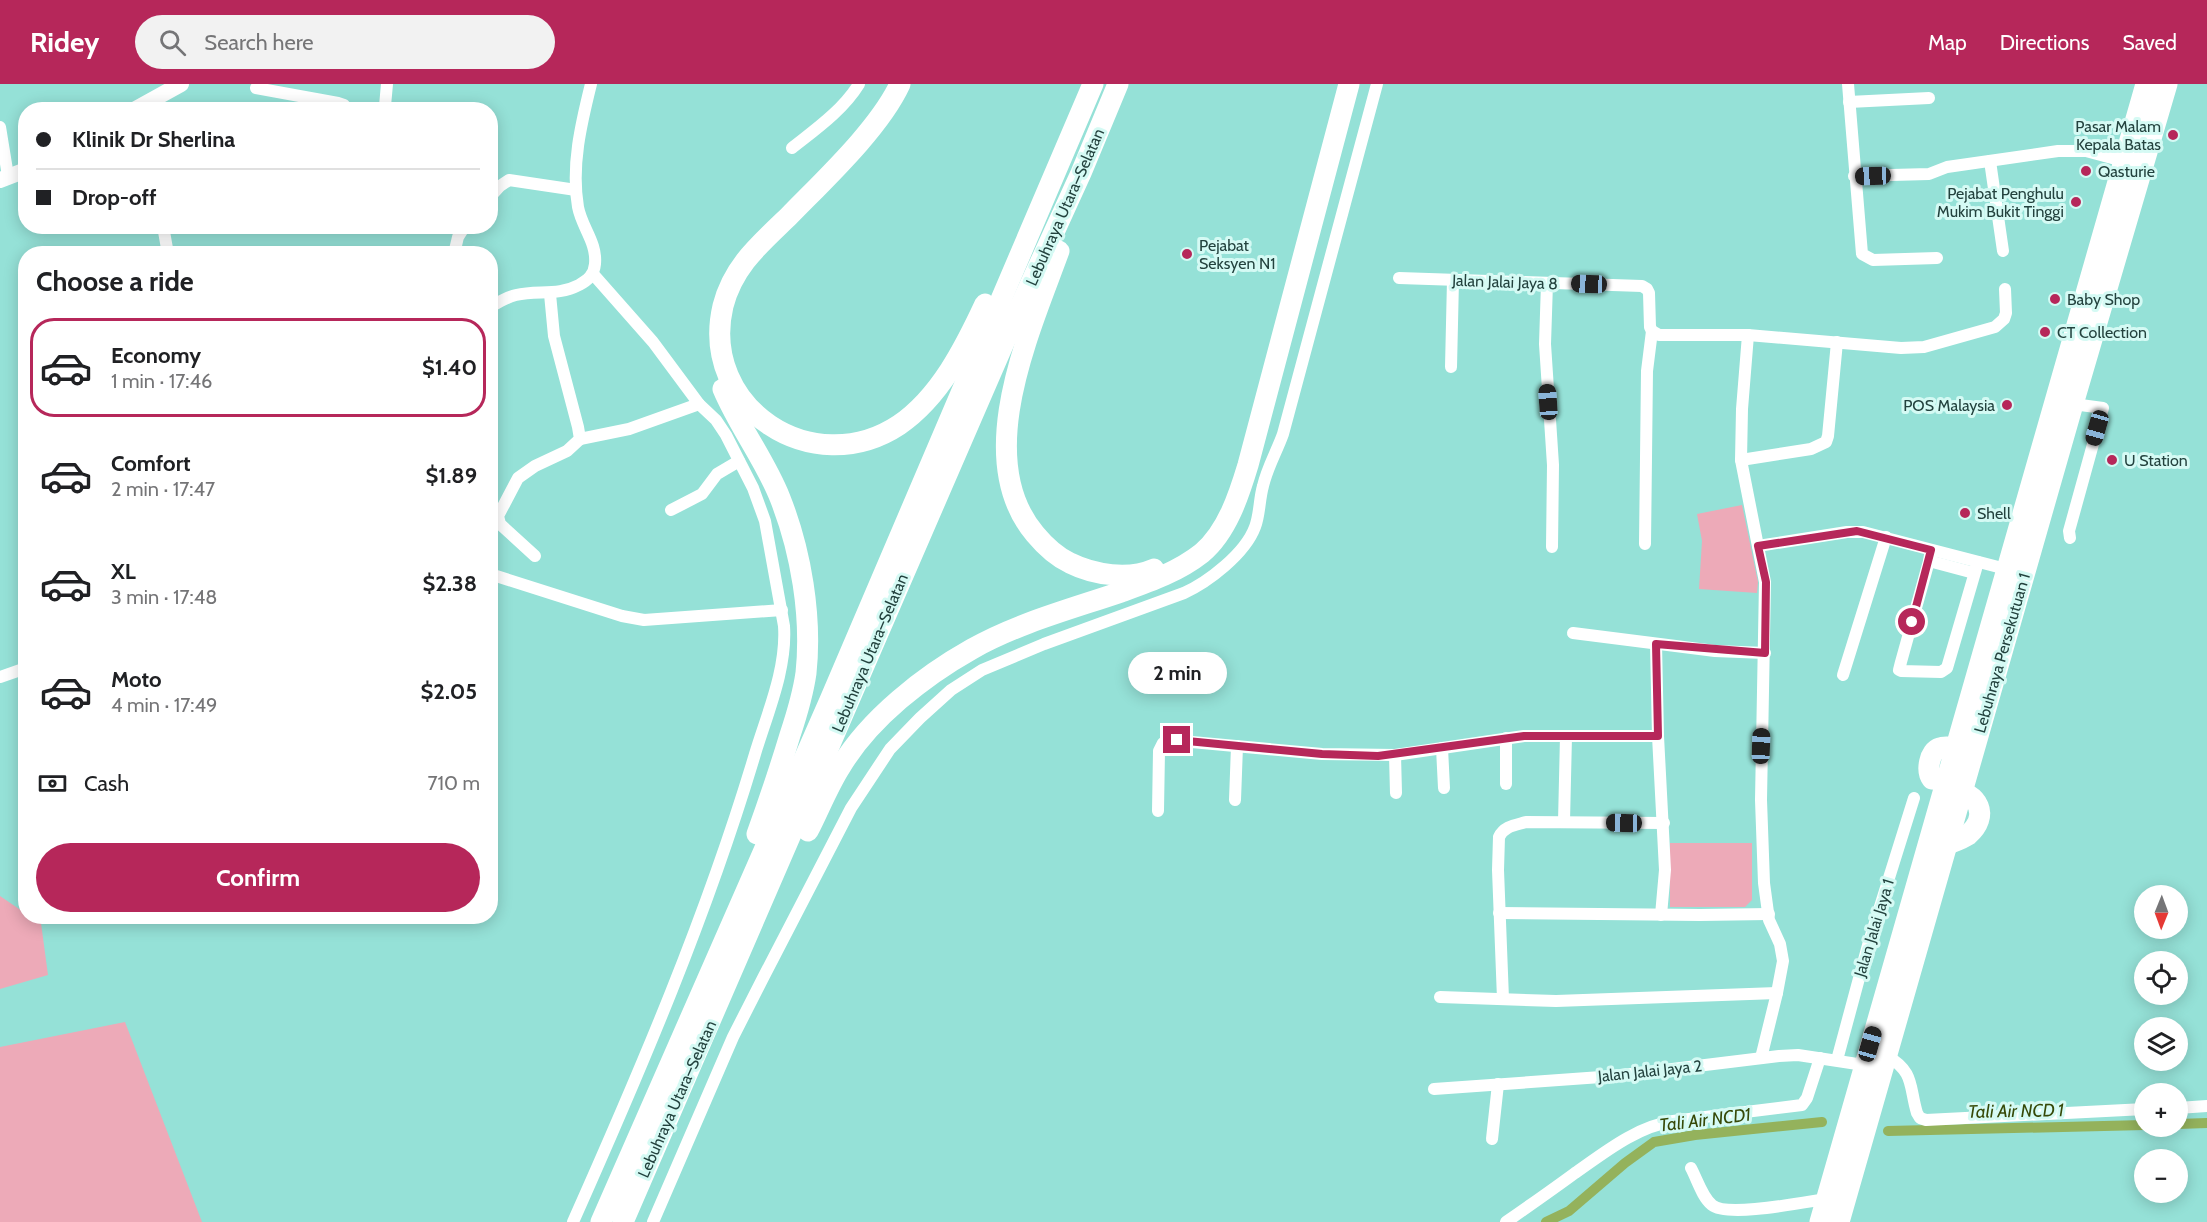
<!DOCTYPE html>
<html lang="en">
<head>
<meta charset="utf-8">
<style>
  :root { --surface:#fff; --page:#f2f2f2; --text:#202124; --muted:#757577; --line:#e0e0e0; --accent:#b6275a }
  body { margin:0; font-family:Cabin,sans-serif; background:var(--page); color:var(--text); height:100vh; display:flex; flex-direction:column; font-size:22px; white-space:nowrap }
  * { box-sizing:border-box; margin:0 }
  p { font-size:20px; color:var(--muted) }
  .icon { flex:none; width:33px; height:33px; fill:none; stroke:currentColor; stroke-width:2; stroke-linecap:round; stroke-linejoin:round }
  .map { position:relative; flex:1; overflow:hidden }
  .drawer { position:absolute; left:18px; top:162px; width:480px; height:678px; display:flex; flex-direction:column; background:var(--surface); border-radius:24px; box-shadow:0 3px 15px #0003 }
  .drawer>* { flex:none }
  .hud { position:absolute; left:18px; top:18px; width:480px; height:132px; border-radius:24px; box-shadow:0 3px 15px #0003; display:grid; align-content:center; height:132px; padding:0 18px; background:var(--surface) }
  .needle { width:39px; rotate:181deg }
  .tools { position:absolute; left:2134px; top:801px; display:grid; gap:12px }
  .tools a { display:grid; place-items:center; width:54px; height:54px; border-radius:50%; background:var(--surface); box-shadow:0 3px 15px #0003; font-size:30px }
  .end { position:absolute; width:27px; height:27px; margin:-14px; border:8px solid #b6275a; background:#fff; box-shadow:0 0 0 3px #fff }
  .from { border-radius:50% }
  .bubble { position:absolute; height:42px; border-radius:21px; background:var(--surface); box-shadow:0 3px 15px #0003; font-size:20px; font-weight:700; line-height:42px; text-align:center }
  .car { position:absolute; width:18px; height:36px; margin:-18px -9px; border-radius:8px; box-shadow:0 0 4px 2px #0007; background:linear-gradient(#222 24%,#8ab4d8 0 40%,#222 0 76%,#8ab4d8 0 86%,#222 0) }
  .hud b { display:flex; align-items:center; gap:21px; height:57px; font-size:22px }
  .hud b+b { border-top:2px solid var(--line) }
  .hud i { width:15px; height:15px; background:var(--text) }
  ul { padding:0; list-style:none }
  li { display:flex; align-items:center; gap:18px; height:99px; margin:0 12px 9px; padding:0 6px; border:3px solid transparent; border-radius:24px }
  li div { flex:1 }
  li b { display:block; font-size:22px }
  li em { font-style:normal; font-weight:700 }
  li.selected { border-color:var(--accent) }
  li>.icon { width:54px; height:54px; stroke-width:1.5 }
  h2 { padding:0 18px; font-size:27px; line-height:72px }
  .pay { display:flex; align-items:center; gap:15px; height:66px; padding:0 18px; font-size:22px }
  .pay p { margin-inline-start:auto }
  .action { display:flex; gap:12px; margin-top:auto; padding:12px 18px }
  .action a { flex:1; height:69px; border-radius:36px; background:var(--accent); color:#fff; font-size:24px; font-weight:700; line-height:69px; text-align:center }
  header { display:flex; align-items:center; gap:36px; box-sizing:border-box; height:84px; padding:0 30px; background:var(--accent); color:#fff }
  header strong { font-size:28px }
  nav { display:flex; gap:33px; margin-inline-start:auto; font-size:21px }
  .search { width:420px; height:54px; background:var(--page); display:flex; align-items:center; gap:15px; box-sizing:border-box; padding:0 21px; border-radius:33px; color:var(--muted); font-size:22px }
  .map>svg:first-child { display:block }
</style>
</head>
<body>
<header>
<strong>Ridey</strong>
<div class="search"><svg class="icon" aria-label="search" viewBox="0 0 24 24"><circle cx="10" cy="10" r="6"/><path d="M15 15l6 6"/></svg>Search here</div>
<nav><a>Map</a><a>Directions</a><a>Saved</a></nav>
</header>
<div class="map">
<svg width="2207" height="1138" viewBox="0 0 2207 1138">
  <rect width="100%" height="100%" fill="#95e1d7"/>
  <g fill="#edaab8">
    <path d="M 1742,421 L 1758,498 L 1757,509 L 1699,505 L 1702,457 L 1697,430 Z"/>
    <path d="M 1670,759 L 1752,759 L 1752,816 L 1745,823 L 1670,823 Z"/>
    <path d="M 0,812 L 25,829 L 26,832 L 31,833 L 41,839 L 48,891 L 0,905 Z"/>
    <path d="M 125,938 L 202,1138 L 0,1138 L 0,963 Z"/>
  </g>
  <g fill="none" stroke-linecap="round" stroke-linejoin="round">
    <g stroke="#94b25c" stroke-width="10">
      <path d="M 2178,1040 L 2207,1039"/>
      <path d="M 1888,1047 L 2145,1041"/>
      <path d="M 1546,1138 L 1569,1127 L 1625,1079 L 1654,1058 L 1695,1051 L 1822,1038"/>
    </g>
    <g stroke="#fff" stroke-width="12">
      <path d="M 387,0 L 385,22 L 389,26"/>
      <path d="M 1848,0 L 1862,170 L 1873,176 L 1937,174"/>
      <path d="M 256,4 L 338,19 L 344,21 L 348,26"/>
      <path d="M 1849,18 L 1929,14"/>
      <path d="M 0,43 L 8,92"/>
      <path d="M 792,64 C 816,45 843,26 859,0"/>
      <path d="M 1990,77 L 2003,167"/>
      <path d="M 1854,92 L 1929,90 L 1947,83 L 2058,67 L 2086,67 L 2123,77"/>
      <path d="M 490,113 L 500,102 L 509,96 L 576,106"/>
      <path d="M 163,142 L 168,170"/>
      <path d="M 454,170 L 458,153 L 465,142"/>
      <path d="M 1399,194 L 1642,202 L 1647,205 L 1649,209 L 1650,243 L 1652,247 L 1659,251 L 1748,251 L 1901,264 L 1924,263 L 1995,243 L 2004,235 L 2006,229 L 2005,205"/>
      <path d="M 1547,199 L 1545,260 L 1553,381 L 1552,463"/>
      <path d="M 490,223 C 499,218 507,213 516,211 C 538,206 558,212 579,201 C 588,196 594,191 595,180 C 597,158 582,144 578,123 C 571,82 581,40 591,0"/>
      <path d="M 1748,251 L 1742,325 L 1741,376 L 1765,498 L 1761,716 L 1764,799 L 1769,836 L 1780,860 L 1783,877 L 1777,909 L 1761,974"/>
      <path d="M 1451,283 L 1453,196"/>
      <path d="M 580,355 L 629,345 L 699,320"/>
      <path d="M 1741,376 L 1811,365 L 1826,358 L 1828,352 L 1837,258"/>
      <path d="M 671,426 L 702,410 L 717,390 L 739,377"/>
      <path d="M 2070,454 L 2069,447 L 2103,324 L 2073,320"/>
      <path d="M 1645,460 L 1647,287 L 1652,247"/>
      <path d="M 1758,462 L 1847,448 L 1863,448 L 2006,485"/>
      <path d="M 1930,471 L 1929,477 L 1974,489"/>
      <path d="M 535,472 L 500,440 L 498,432 L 518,394 L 535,382 L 567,367 L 580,355 L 578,343 L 554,252 L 550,210"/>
      <path d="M 1929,477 L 1901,578 L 1899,586 L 1901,587 L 1941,588 L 1947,584 L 1978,478"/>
      <path d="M 490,490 L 622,532 L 644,536 L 782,526"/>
      <path d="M 1573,549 L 1715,567 L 1765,569"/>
      <path d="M 1656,560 L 1658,652 L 1665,786 L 1661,831"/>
      <path d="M 1843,591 L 1886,453"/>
      <path d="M 0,593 L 26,584"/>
      <path d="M 1442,664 L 1444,704"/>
      <path d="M 1395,671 L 1396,709"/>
      <path d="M 1506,700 L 1506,654"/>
      <path d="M 1235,716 L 1237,662"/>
      <path d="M 1158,727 L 1159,667 L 1163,659 L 1170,656 L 1322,670 L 1395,671 L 1524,652 L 1658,652"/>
      <path d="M 1564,738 L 1566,652"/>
      <path d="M 1499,829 L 1700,831 L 1769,830"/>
      <path d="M 1440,913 L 1556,917 L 1777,909"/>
      <path d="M 1503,915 L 1498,786 L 1499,753 C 1504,742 1516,741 1526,738 L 1664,739"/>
      <path d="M 1887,972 C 1915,988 1909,1003 1917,1029 L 1920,1034 L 1926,1036 L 2145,1025"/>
      <path d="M 1837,976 L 1868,861 L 1914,714"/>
      <path d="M 1434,1005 L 1615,992 L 1779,972 L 1798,971 L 1864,981"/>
      <path d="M 2178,1024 L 2207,1022"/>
      <path d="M 1492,1055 L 1498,1000"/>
      <path d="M 1691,1084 C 1697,1095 1702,1113 1712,1121 C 1727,1134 1805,1118 1826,1115"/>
      <path d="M 573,1138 C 641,985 707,831 755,670 C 767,630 787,585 784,542 L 765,437 L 753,404 L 726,351 L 716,336 L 699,320 L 653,258 L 593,190"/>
      <path d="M 653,1138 L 733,953 L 763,894 L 851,724 L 890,665 L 920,634 L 951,606 L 982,586 L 1044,560 L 1184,509 C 1208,498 1245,470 1255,443 C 1260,430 1259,416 1263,402 C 1267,384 1277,367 1283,350 L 1377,0"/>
      <path d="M 1506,1138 C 1529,1122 1552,1106 1575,1089 C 1605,1068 1636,1043 1673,1037 L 1802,1021 L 1807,1014 L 1820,974"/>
    </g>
    <g stroke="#fff" stroke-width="16">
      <path d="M 134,26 L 181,0"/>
      <path d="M 0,96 L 26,86"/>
    </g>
    <g stroke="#fff" stroke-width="21">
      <path d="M 900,0 C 879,45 824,96 789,132 C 760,160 733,182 723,222 C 699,324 813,398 899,341 C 940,313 965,263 985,220"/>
      <path d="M 1059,167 C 1030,247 971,374 1035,450 C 1045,462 1055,472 1070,479 C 1094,491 1129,496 1154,485"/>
      <path d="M 723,305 C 739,343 765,376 780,414 C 801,467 812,532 806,589 C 803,610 797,630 790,651 C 780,684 769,717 757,750"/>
      <path d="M 1956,664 C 1951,663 1944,662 1940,664 C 1929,667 1926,687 1932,695 L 1958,697"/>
      <path d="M 808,747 C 819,726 828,702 841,682 C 870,634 924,592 972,565 C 1018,539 1071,525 1121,508 C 1149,498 1178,488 1202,469 C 1227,448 1239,411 1248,381 L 1349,0"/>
      <path d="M 1946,761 C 1953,758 1962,755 1968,751 C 1990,732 1979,708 1951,706"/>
      <path d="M 601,1138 L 830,616 L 1093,0"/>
      <path d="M 623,1138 L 1009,247 L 1081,89 L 1118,0"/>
      <path d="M 1820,1138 L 2146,0"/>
      <path d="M 1839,1138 L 2073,320 L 2167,0"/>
    </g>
  </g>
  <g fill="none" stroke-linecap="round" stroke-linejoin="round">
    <path stroke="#b6275a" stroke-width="8" d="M 1177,656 L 1322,670 L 1378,672 L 1524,652 L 1658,652 L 1656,560 L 1765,569 L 1766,498 L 1758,462 L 1857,447 L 1931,466 L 1912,538"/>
  </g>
  <g fill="#b6275a" stroke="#d5faf4" stroke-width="2">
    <circle cx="2173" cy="51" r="6"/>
    <circle cx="2086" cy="87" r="6"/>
    <circle cx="2076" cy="118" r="6"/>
    <circle cx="1187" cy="170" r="6"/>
    <circle cx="2055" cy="215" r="6"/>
    <circle cx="2045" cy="248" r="6"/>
    <circle cx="2007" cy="321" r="6"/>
    <circle cx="2112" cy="376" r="6"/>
    <circle cx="1965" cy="429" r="6"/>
  </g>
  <g text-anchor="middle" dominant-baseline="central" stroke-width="6" stroke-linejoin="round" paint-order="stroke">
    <g font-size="16" fill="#23423e" stroke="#d5faf4" text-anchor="start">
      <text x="2161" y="42" text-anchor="end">Pasar Malam<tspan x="2161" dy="18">Kepala Batas</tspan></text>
      <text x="2098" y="87">Qasturie</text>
      <text x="2064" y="109" text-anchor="end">Pejabat Penghulu<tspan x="2064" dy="18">Mukim Bukit Tinggi</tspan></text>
      <text x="1199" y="161">Pejabat<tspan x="1199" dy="18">Seksyen N1</tspan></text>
      <text x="2067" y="215">Baby Shop</text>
      <text x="2057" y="248">CT Collection</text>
      <text x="1995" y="321" text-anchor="end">POS Malaysia</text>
      <text x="2124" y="376">U Station</text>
      <text x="1977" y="429">Shell</text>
    </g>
    <g font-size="16" fill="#23423e" stroke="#d5faf4">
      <text transform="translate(1065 123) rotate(-66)">Lebuhraya Utara–Selatan</text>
      <text transform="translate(1505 198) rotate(2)">Jalan Jalai Jaya 8</text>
      <text transform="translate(870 569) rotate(-67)">Lebuhraya Utara–Selatan</text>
      <text transform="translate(2002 569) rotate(-74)">Lebuhraya Persekutuan 1</text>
      <text transform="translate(1874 844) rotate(-73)">Jalan Jalai Jaya 1</text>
      <text transform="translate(1650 987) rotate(-6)">Jalan Jalai Jaya 2</text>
      <text transform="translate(677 1015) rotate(-66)">Lebuhraya Utara–Selatan</text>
    </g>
    <g font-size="18" font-style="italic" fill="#364908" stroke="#d5faf4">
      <text transform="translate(2016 1027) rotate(-1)">Tali Air NCD 1</text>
      <text transform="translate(1705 1036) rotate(-7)">Tali Air NCD1</text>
    </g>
  </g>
</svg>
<div class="tools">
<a><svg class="needle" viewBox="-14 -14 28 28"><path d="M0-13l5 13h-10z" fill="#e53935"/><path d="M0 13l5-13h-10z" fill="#757577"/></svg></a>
<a><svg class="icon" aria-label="locate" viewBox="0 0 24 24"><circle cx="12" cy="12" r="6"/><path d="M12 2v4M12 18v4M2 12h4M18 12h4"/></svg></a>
<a><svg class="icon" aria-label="layers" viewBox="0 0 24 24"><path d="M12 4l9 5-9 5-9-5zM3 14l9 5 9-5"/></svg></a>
<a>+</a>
<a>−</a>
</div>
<i class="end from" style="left:1912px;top:538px"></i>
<i class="end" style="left:1177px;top:656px"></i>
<div class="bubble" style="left:1128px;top:568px;width:99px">2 min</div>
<i class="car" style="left:1873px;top:92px;rotate:268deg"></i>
<i class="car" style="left:1589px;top:200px;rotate:272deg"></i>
<i class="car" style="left:1548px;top:318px;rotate:356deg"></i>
<i class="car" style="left:2097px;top:344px;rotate:196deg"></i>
<i class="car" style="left:1761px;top:662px;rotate:2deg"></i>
<i class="car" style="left:1624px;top:739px;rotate:271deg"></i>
<i class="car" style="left:1870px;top:960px;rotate:16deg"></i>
<div class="hud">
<b><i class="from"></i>Klinik Dr Sherlina</b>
<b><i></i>Drop-off</b>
</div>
<section class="drawer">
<h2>Choose a ride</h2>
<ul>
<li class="selected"><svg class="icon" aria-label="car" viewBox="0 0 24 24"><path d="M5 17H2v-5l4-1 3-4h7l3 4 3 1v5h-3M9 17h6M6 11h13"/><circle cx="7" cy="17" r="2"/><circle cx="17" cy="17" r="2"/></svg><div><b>Economy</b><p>1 min · 17:46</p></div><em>$1.40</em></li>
<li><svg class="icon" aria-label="car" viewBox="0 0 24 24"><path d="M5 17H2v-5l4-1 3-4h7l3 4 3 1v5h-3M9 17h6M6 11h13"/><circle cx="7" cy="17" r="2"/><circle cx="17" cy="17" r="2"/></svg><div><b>Comfort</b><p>2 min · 17:47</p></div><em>$1.89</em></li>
<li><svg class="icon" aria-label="car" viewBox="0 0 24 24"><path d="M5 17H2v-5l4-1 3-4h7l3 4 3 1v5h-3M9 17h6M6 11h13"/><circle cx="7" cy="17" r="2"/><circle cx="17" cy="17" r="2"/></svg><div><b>XL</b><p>3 min · 17:48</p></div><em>$2.38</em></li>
<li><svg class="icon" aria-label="car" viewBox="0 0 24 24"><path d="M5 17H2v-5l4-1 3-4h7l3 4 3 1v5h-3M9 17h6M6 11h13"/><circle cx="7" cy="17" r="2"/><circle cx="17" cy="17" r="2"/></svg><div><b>Moto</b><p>4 min · 17:49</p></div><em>$2.05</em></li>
</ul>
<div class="pay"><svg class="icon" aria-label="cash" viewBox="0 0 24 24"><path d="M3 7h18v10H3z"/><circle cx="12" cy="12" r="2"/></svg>Cash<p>710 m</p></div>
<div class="action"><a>Confirm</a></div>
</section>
</div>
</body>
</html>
